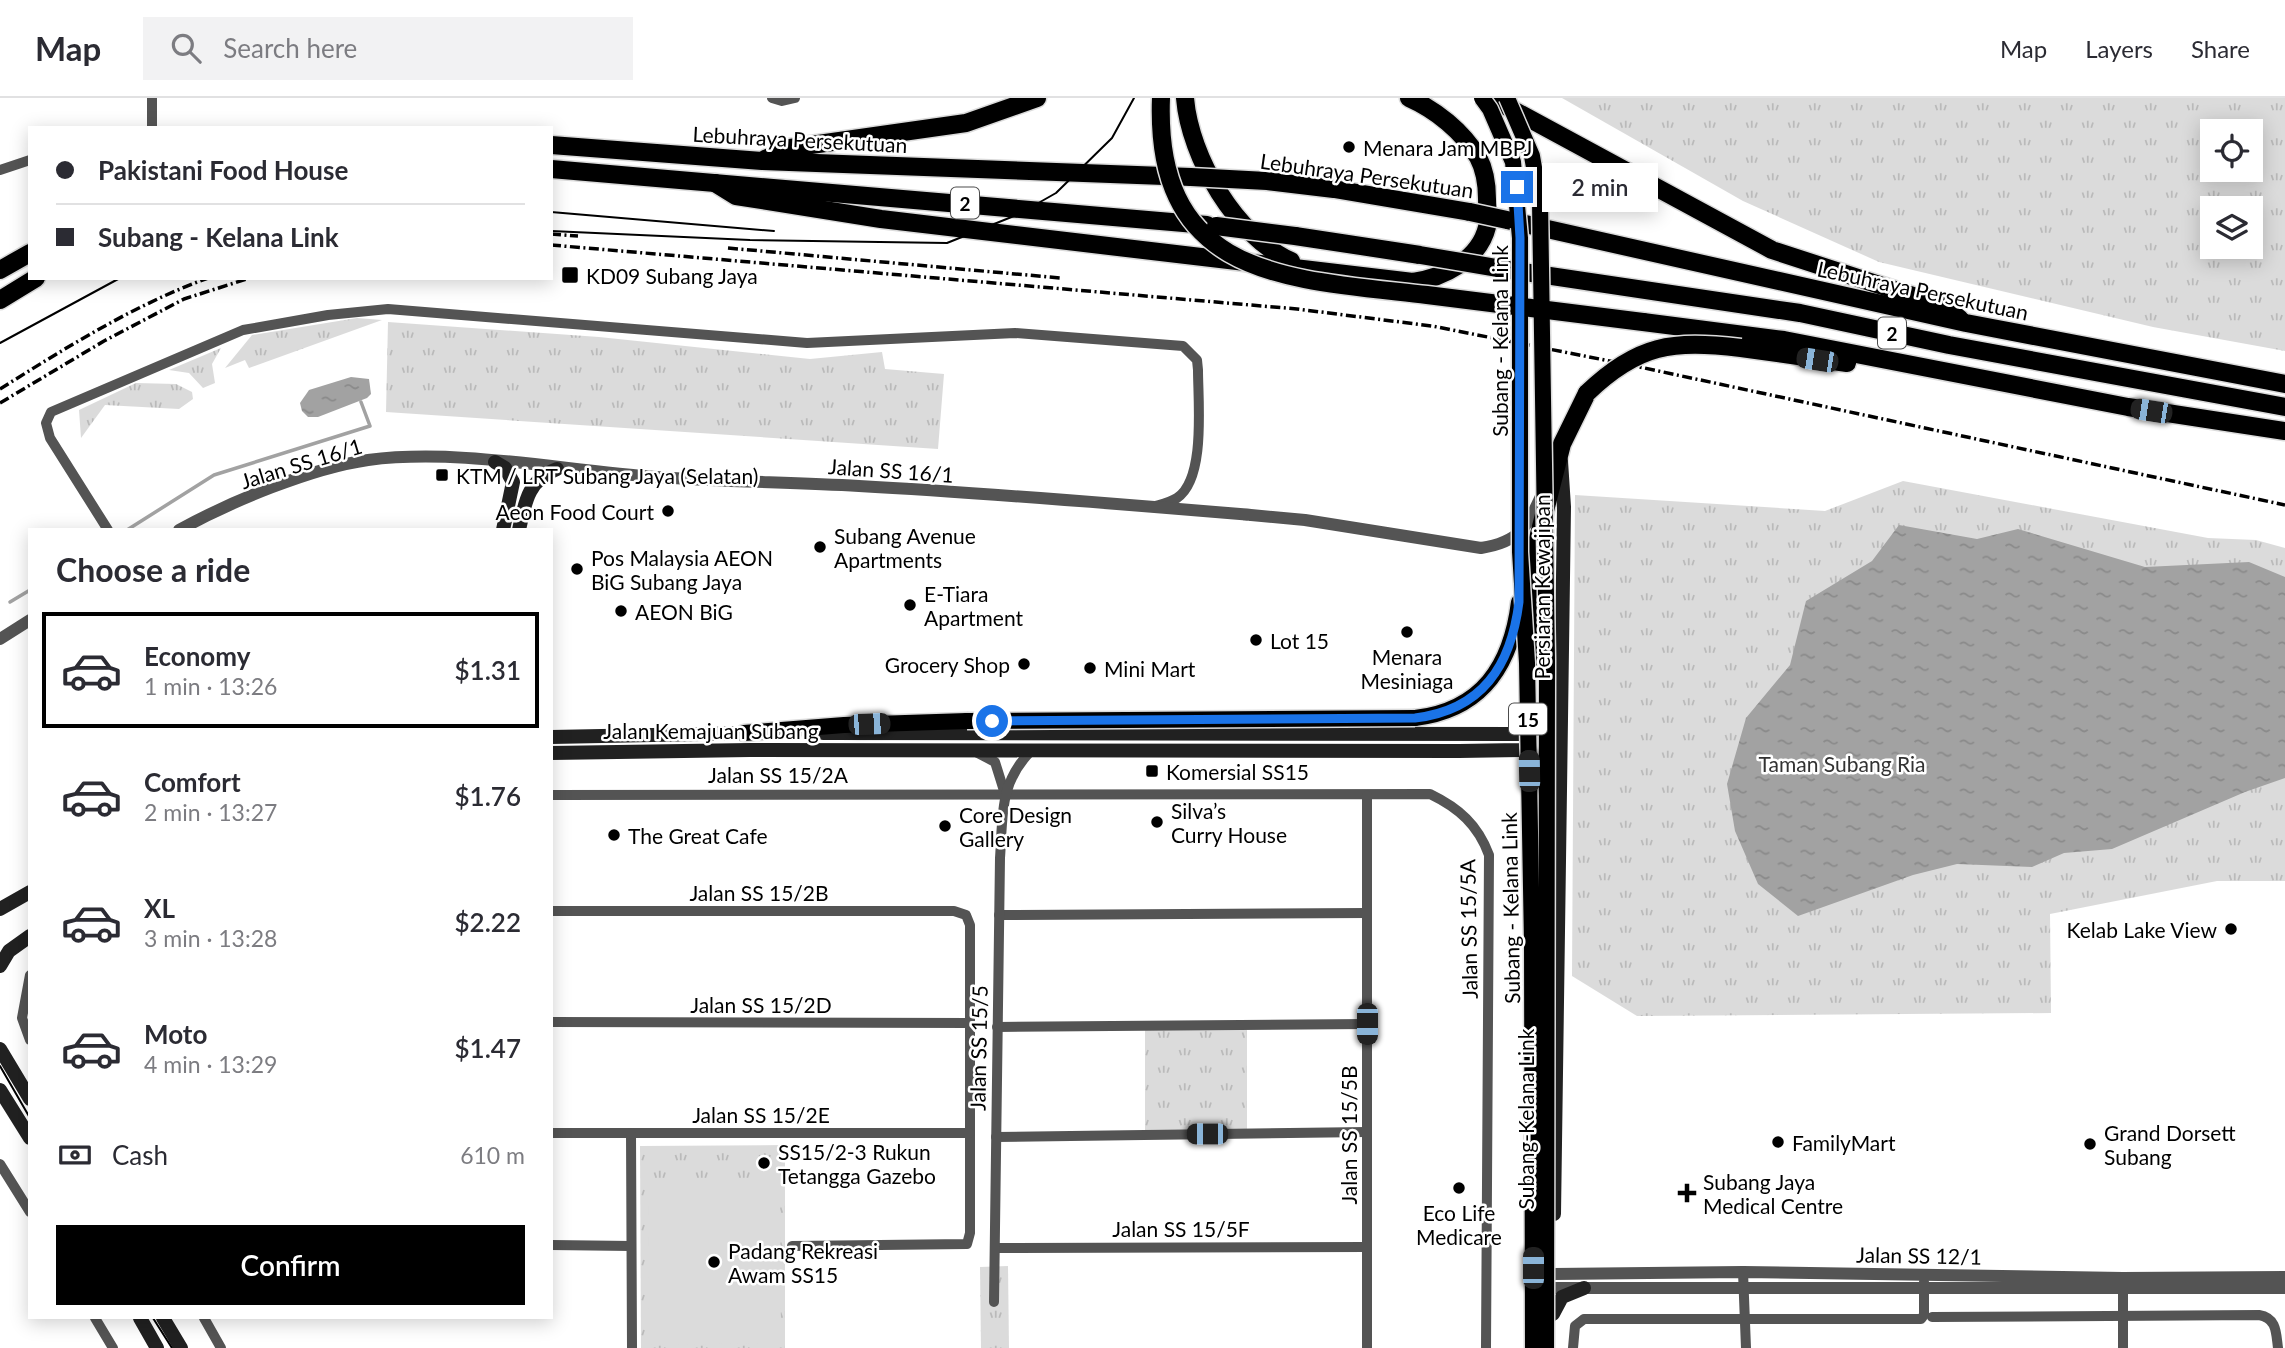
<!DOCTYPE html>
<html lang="en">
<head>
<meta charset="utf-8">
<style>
  :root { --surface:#fff; --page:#f2f2f3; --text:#2b2b33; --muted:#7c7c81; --line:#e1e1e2; --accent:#000 }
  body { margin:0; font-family:Lato,sans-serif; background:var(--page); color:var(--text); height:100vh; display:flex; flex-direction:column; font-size:26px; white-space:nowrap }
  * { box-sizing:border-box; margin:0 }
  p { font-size:23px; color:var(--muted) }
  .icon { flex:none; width:38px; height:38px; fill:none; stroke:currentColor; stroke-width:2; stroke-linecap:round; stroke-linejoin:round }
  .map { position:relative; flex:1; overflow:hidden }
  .drawer { position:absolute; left:28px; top:430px; width:525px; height:791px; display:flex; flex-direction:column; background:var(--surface); border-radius:0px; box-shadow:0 4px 18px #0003 }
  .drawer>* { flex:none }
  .top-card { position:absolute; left:28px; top:28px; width:525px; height:154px; border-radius:0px; box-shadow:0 4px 18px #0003; display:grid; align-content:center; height:154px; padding:0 28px; background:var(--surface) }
  .buttons { position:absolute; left:2200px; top:21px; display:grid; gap:14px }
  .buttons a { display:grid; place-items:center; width:63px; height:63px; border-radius:0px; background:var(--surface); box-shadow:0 4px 18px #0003; font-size:35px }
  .end { position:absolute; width:32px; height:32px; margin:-16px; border:9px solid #1a73e8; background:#fff; box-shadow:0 0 0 4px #fff }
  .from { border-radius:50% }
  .bubble { position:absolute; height:49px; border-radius:0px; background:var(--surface); box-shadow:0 4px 18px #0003; font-size:23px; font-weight:600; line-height:49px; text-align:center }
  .car { position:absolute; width:21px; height:42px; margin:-21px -10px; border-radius:9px; box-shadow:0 0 5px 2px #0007; background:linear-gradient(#222 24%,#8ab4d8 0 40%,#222 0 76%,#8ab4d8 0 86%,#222 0) }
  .top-card b { display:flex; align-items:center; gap:24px; height:66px; font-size:26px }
  .top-card b+b { border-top:2px solid var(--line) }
  .top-card i { width:18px; height:18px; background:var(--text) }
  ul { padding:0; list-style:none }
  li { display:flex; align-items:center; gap:21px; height:116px; margin:0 14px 10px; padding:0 14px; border:4px solid transparent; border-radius:0px }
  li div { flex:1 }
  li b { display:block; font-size:26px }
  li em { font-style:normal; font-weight:600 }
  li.active { border-color:var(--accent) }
  li>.icon { width:63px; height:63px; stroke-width:1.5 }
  h2 { padding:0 28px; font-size:32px; line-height:84px }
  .pay { display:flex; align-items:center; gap:18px; height:77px; padding:0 28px; font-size:26px }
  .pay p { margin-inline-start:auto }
  .primary-button { display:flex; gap:14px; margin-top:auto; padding:14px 28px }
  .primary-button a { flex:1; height:80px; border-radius:0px; background:var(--accent); color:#fff; font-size:28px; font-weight:600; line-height:80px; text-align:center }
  header { display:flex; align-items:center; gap:42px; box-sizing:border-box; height:98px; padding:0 35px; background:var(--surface); border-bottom:2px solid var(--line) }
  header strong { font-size:33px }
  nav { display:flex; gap:38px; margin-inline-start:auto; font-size:24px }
  .search { width:490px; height:63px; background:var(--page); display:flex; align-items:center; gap:18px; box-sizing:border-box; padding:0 24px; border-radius:0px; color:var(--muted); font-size:26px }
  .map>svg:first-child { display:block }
</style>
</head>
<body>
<header>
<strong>Map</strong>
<div class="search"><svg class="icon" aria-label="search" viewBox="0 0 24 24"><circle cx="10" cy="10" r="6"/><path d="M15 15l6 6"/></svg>Search here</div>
<nav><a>Map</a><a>Layers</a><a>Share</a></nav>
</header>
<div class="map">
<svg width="2285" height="1250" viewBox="0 0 2285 1250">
  <defs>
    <pattern id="grass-tufts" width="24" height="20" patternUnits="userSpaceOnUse" patternTransform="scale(1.75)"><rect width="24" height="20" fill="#dbdbdb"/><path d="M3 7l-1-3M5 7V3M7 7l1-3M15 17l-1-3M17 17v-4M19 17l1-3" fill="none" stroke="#bababa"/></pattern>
    <pattern id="water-ripples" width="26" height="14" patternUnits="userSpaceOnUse" patternTransform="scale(1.75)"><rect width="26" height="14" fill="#a2a2a2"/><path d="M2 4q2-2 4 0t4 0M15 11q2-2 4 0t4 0" fill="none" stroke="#8a8a8a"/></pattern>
  </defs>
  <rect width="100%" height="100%" fill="#fff"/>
  <g fill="url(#grass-tufts)" fill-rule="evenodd">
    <path d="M 1562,0 L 2285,0 L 2285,253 L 2153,229 L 1879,164 L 1743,103 ZM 2212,33 L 2250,33 L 2250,72 L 2212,72 ZM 2212,110 L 2250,110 L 2250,149 L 2212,149 Z"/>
    <path d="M 357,220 L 382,222 L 249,270 L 245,262 L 225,270 L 252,237 Z"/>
    <path d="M 388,224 L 599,239 L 810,261 L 882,254 L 885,271 L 944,276 L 938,351 L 386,314 Z"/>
    <path d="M 221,250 L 212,266 L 215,285 L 203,290 L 189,275 L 169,272 Z"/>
    <path d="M 136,285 L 176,286 L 192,294 L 193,301 L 179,311 L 105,307 L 81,340 L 79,312 Z"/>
    <path d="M 1903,383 L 2208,440 L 2256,442 L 2285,450 L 2285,783 L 2217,783 L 2050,816 L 2051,915 L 1637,918 L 1572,878 L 1575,397 L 1825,413 Z"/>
    <path d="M 1247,930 L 1247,1031 L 1145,1032 L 1145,931 Z"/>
    <path d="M 785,1047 L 785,1250 L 641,1250 L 640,1048 Z"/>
    <path d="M 1008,1168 L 1009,1250 L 981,1250 L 980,1169 Z"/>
  </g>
  <path fill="#dbdbdb" d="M 649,1082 L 780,1082 L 781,1245 L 648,1247 Z"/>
  <g fill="url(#water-ripples)">
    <path d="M 351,279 L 369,281 L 371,296 L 367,300 L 318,319 L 308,319 L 302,313 L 300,305 L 309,292 Z"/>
    <path d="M 1899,427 L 1977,441 L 2018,431 L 2145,469 L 2249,464 L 2285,479 L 2285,680 L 2245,694 L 2112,751 L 2064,755 L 2032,769 L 1957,766 L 1913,777 L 1798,818 L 1758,786 L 1735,733 L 1727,686 L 1746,620 L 1790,567 L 1806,503 L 1872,463 Z"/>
  </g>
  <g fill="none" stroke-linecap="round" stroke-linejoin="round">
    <g stroke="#a2a2a2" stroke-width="3.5">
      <path d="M 127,432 L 214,377 L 370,328 L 361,304"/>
      <path d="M 10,504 L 30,492"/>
    </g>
    <g stroke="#dbdbdb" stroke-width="19">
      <g id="primary">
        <path d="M 1415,620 C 1482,612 1511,568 1519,504"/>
        <path d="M 744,635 L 844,627 L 967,623"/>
      </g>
    </g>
    <g stroke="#dbdbdb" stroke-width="21">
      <g id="trunk">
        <path d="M 1185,0 C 1190,60 1236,138 1291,163"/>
        <path d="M 1491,0 L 1772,152 L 1944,208 L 1960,221"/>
        <path d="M 551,47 L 762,63 L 1191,79"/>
        <path d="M 765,61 L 790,50 L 966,25 L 1037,0"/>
        <path d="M 551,71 L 1207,127"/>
        <path d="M 1267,83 L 1334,91 L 1470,114"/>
        <path d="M 715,85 L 736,98 L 881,121 L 1413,184 C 1442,180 1479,162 1487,129 C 1489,121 1487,110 1487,101 C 1487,87 1485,72 1478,59 C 1462,33 1436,12 1409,0"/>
        <path d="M 1507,122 L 1966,225 L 2285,286"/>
        <path d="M 1295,138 L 1420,157"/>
        <path d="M 1497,170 L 1800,215 L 1949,247 L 2285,309"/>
        <path d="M 0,172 L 30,155"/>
        <path d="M 0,202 L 36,180"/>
        <path d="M 1643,224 L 1784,242 L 2128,309 L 2285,333"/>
        <path d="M 1741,250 L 1847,265"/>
        <path d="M 1534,565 L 1533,460 L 1562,346 L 1587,295"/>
      </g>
    </g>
    <g stroke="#545454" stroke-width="10">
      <path d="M 152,0 L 152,30"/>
      <path d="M 772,0 L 782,3 L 795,0"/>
      <path d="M 0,72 L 30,62"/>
      <path d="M 108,432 L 50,340 L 46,325 L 51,314 L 243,232 L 328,217 L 388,211 L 807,245 L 1015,235 L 1183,248 L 1197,262 L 1198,272 C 1198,304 1206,381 1177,400 C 1171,404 1163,406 1156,408"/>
      <path d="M 976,654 L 995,664 L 1005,696"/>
      <path d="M 551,697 L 1430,696 C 1459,710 1478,727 1489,757 L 1486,1250"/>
      <path d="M 551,813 L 954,813 L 966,817 L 970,827 L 970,1135 L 967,1146 L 792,1148"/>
      <path d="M 999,817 L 1367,815"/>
      <path d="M 30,877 L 22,920 L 30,942"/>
      <path d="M 551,924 L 970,925"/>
      <path d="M 997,929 L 1367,926"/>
      <path d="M 551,1035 L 970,1035"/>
      <path d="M 631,1035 L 632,1250"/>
      <path d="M 996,1039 L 1367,1034"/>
      <path d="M 0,1066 L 30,1114"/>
      <path d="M 551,1147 L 631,1148"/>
      <path d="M 995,1150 L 1367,1149"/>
      <path d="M 1743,1174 L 1746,1250"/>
      <path d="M 2123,1183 L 2123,1250"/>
      <path d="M 994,1204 L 1000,760 C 1003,718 999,685 1031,653"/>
      <path d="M 1932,1219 L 2259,1217 C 2277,1220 2276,1235 2278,1250"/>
      <path d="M 95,1220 L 113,1250"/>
      <path d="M 204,1220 L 221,1250"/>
      <path d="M 1367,1250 L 1367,697"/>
      <path d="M 1573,1250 L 1575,1228 L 1584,1221 L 1921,1221 L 1924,1217 L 1924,1184"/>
    </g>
    <g stroke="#545454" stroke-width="12">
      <path d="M 179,432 C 230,404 311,370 368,362 C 461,350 564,373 657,379 C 724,384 791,384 859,388 C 990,395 1120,406 1251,417 L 1305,422 L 1481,450 C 1520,444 1527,429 1543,394"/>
      <path d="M 0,541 L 30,522"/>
      <path d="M 1553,1176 L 1743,1174 L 2123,1180 L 2285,1179"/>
      <path d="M 1553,1190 L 2285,1190"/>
    </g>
    <g stroke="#212121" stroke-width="14">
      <path d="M 495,364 L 505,370 L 513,384 L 503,432"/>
      <path d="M 519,432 C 525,404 528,382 557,371"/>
      <path d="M 823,635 L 1535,636 L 1549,650 L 1559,674"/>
      <path d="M 551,639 L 754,635"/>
      <path d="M 551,655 L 750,652 L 1459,653 L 1520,652 L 1526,651 L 1533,642"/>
      <path d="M 0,811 L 30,794"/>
      <path d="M 0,868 L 9,853 L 30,838"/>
      <path d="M 0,951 L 30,1001"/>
      <path d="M 0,992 L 30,1040"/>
      <path d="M 1554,1116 L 1564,409 L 1561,363"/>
      <path d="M 1553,1216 L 1562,1199 L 1584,1190"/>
      <path d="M 140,1220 L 157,1250"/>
      <path d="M 163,1220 L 181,1250"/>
    </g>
    <use href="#primary" stroke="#000" stroke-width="16"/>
    <use href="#trunk" stroke="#000" stroke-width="18"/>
    <g stroke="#000" stroke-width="2">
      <path d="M 551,114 L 774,133"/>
      <path d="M 551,133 L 750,142 L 947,145 L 1019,116 L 1056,95 L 1112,40 L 1134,0"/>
      <path d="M 0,245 L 120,180"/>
      <path d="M 0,968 L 30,1020"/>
      <path d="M 153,1220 L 172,1250"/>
    </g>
    <g stroke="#000" stroke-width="3.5" stroke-dasharray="10 3.5 2 3.5" stroke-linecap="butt">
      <path d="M 551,136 L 578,138"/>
      <path d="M 551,147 L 1297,211 L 1432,228 L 1635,268 L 2285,407"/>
      <path d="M 728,150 L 1060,180"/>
      <path d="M 0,291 C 67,249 134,207 208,180"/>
      <path d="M 0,305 L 104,243 L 184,201 L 250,180"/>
    </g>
    <g stroke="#dbdbdb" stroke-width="19" stroke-linecap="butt">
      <g id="primary-bridge">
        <path d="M 1482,0 L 1490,11 L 1513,64 L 1520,140 L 1520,454 L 1527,565 L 1532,846 L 1533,1250"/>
        <path d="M 1507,0 L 1532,58 L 1540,104 L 1547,562 L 1546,1250"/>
        <path d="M 967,623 L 1415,620"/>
      </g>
    </g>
    <g stroke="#dbdbdb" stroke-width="21" stroke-linecap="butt">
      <g id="trunk-bridge">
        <path d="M 1161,0 C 1154,181 1288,181 1427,197 C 1499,206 1571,215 1643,224"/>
        <path d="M 1191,79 L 1267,83"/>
        <path d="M 1470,114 L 1507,122"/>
        <path d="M 1216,128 L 1295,138"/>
        <path d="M 1420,157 L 1497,170"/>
        <path d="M 1587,295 C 1638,246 1672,242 1741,250"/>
      </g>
    </g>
    <use href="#primary-bridge" stroke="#000" stroke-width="16"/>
    <use href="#trunk-bridge" stroke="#000" stroke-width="18"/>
  </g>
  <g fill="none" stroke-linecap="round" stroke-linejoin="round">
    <path stroke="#1a73e8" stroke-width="9" d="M 992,623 L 1415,620 C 1482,612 1511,568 1519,504 L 1520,140 L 1517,89"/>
  </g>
  <g fill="#000" stroke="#fff" stroke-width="2.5">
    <circle cx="1349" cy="49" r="7"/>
    <rect x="561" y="168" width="18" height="18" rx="3.5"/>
    <rect x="435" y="370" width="14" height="14" rx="3.5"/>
    <circle cx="668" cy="413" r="7"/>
    <circle cx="820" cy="449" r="7"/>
    <circle cx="577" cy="471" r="7"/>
    <circle cx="910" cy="507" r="7"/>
    <circle cx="621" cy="513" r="7"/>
    <circle cx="1407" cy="534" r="7"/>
    <circle cx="1256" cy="542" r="7"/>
    <circle cx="1024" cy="566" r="7"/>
    <circle cx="1090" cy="570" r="7"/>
    <rect x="1145" y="666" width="14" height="14" rx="3.5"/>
    <circle cx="1157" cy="724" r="7"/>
    <circle cx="945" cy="728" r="7"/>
    <circle cx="614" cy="737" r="7"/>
    <circle cx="2231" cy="831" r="7"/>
    <circle cx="1778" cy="1044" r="7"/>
    <circle cx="2090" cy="1046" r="7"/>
    <circle cx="764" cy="1065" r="7"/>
    <circle cx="1459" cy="1090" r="7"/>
    <path d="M1683.5 1084.5h7v7h7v7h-7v7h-7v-7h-7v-7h7z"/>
    <circle cx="714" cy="1164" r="7"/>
  </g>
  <g text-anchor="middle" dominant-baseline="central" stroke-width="5" stroke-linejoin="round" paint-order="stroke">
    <g fill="#fff" stroke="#4c4c4c" stroke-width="2">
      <rect x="951" y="89.5" width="28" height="31" rx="5"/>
      <rect x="1878" y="219.5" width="28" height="31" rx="5"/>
      <rect x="1509" y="605.5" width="38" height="31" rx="5"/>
    </g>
    <g font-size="19" font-weight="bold" fill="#000">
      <text x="965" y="105">2</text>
      <text x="1892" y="235">2</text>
      <text x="1528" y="621">15</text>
    </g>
    <g font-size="21" fill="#000" stroke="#fff">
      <text transform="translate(800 41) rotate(3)">Lebuhraya Persekutuan</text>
      <text transform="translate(1367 77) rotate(8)">Lebuhraya Persekutuan</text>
      <text transform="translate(1923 192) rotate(12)">Lebuhraya Persekutuan</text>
      <text transform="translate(1499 243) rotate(-90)">Subang - Kelana Link</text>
      <text transform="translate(301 365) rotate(-17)">Jalan SS 16/1</text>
      <text transform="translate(891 372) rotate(4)">Jalan SS 16/1</text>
      <text transform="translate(1541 489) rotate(-90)">Persiaran Kewajipan</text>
      <text x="711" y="632">Jalan Kemajuan Subang</text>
      <text x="778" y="676">Jalan SS 15/2A</text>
      <text x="759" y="794">Jalan SS 15/2B</text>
      <text transform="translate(1510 810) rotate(-91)">Subang - Kelana Link</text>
      <text transform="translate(1468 831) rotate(-91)">Jalan SS 15/5A</text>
      <text x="761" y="906">Jalan SS 15/2D</text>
      <text transform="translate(978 950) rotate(-89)">Jalan SS 15/5</text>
      <text x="761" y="1016">Jalan SS 15/2E</text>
      <text transform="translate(1525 1021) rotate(-90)">Subang-Kelana Link</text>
      <text transform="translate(1348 1037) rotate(-90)">Jalan SS 15/5B</text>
      <text x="1181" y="1130">Jalan SS 15/5F</text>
      <text transform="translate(1919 1157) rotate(1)">Jalan SS 12/1</text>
    </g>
    <g font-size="21" fill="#000" stroke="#fff" text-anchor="start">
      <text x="1363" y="49">Menara Jam MBPJ</text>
      <text x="586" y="177">KD09 Subang Jaya</text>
      <text x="456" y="377">KTM / LRT Subang Jaya (Selatan)</text>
      <text x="654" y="413" text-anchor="end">Aeon Food Court</text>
      <text x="834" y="437">Subang Avenue<tspan x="834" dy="24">Apartments</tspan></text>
      <text x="591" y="459">Pos Malaysia AEON<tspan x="591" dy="24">BiG Subang Jaya</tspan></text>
      <text x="924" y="495">E-Tiara<tspan x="924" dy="24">Apartment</tspan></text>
      <text x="635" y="513">AEON BiG</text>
      <text x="1270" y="542">Lot 15</text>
      <text x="1407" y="558" text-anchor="middle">Menara<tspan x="1407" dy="24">Mesiniaga</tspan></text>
      <text x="1010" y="566" text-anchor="end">Grocery Shop</text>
      <text x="1104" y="570">Mini Mart</text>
      <text x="1166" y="673">Komersial SS15</text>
      <text x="1171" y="712">Silva’s<tspan x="1171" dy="24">Curry House</tspan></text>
      <text x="959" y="716">Core Design<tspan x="959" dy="24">Gallery</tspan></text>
      <text x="628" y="737">The Great Cafe</text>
      <text x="2217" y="831" text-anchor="end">Kelab Lake View</text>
      <text x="2104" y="1034">Grand Dorsett<tspan x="2104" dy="24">Subang</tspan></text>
      <text x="1792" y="1044">FamilyMart</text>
      <text x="778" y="1053">SS15/2-3 Rukun<tspan x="778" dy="24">Tetangga Gazebo</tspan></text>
      <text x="1703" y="1083">Subang Jaya<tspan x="1703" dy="24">Medical Centre</tspan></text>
      <text x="1459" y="1114" text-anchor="middle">Eco Life<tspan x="1459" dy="24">Medicare</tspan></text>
      <text x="728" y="1152">Padang Rekreasi<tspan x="728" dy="24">Awam SS15</tspan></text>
    </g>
    <g font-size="21" fill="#323232" stroke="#fff">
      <text x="1842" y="665">Taman Subang Ria</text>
    </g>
  </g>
</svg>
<div class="buttons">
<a><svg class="icon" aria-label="locate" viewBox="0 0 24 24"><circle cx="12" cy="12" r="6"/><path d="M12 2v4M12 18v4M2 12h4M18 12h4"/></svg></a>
<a><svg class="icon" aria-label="layers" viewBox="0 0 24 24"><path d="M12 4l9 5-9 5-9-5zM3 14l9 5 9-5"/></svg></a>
</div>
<i class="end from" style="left:992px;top:623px"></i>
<i class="end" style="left:1517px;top:89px"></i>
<div class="bubble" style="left:1542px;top:65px;width:116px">2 min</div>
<i class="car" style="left:1817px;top:262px;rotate:279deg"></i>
<i class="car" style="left:2151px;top:313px;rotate:279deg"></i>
<i class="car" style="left:869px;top:626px;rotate:88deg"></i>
<i class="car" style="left:1529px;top:673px;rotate:359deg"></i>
<i class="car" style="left:1367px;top:926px;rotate:180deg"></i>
<i class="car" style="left:1207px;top:1036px;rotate:270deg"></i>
<i class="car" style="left:1533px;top:1170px;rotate:0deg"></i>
<div class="top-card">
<b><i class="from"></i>Pakistani Food House</b>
<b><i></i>Subang - Kelana Link</b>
</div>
<section class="drawer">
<h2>Choose a ride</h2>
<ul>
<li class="active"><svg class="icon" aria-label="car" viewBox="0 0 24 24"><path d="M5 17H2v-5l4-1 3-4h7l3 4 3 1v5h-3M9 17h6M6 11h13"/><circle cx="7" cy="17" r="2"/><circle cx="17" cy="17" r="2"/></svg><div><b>Economy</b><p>1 min · 13:26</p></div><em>$1.31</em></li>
<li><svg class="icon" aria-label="car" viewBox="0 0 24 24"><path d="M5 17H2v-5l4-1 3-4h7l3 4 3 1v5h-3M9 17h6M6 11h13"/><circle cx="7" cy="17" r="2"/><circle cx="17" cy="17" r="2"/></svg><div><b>Comfort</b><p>2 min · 13:27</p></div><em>$1.76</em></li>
<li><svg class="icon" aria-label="car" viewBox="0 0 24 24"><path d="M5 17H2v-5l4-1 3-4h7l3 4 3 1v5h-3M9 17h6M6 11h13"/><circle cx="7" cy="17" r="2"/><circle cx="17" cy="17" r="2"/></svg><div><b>XL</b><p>3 min · 13:28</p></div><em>$2.22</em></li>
<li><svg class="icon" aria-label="car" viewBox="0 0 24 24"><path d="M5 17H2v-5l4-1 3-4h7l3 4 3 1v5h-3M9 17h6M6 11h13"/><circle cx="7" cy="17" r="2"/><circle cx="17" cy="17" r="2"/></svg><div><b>Moto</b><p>4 min · 13:29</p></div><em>$1.47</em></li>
</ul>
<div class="pay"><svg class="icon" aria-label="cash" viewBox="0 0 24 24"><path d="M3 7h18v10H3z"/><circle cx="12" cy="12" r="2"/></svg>Cash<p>610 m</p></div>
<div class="primary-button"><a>Confirm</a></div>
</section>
</div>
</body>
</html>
